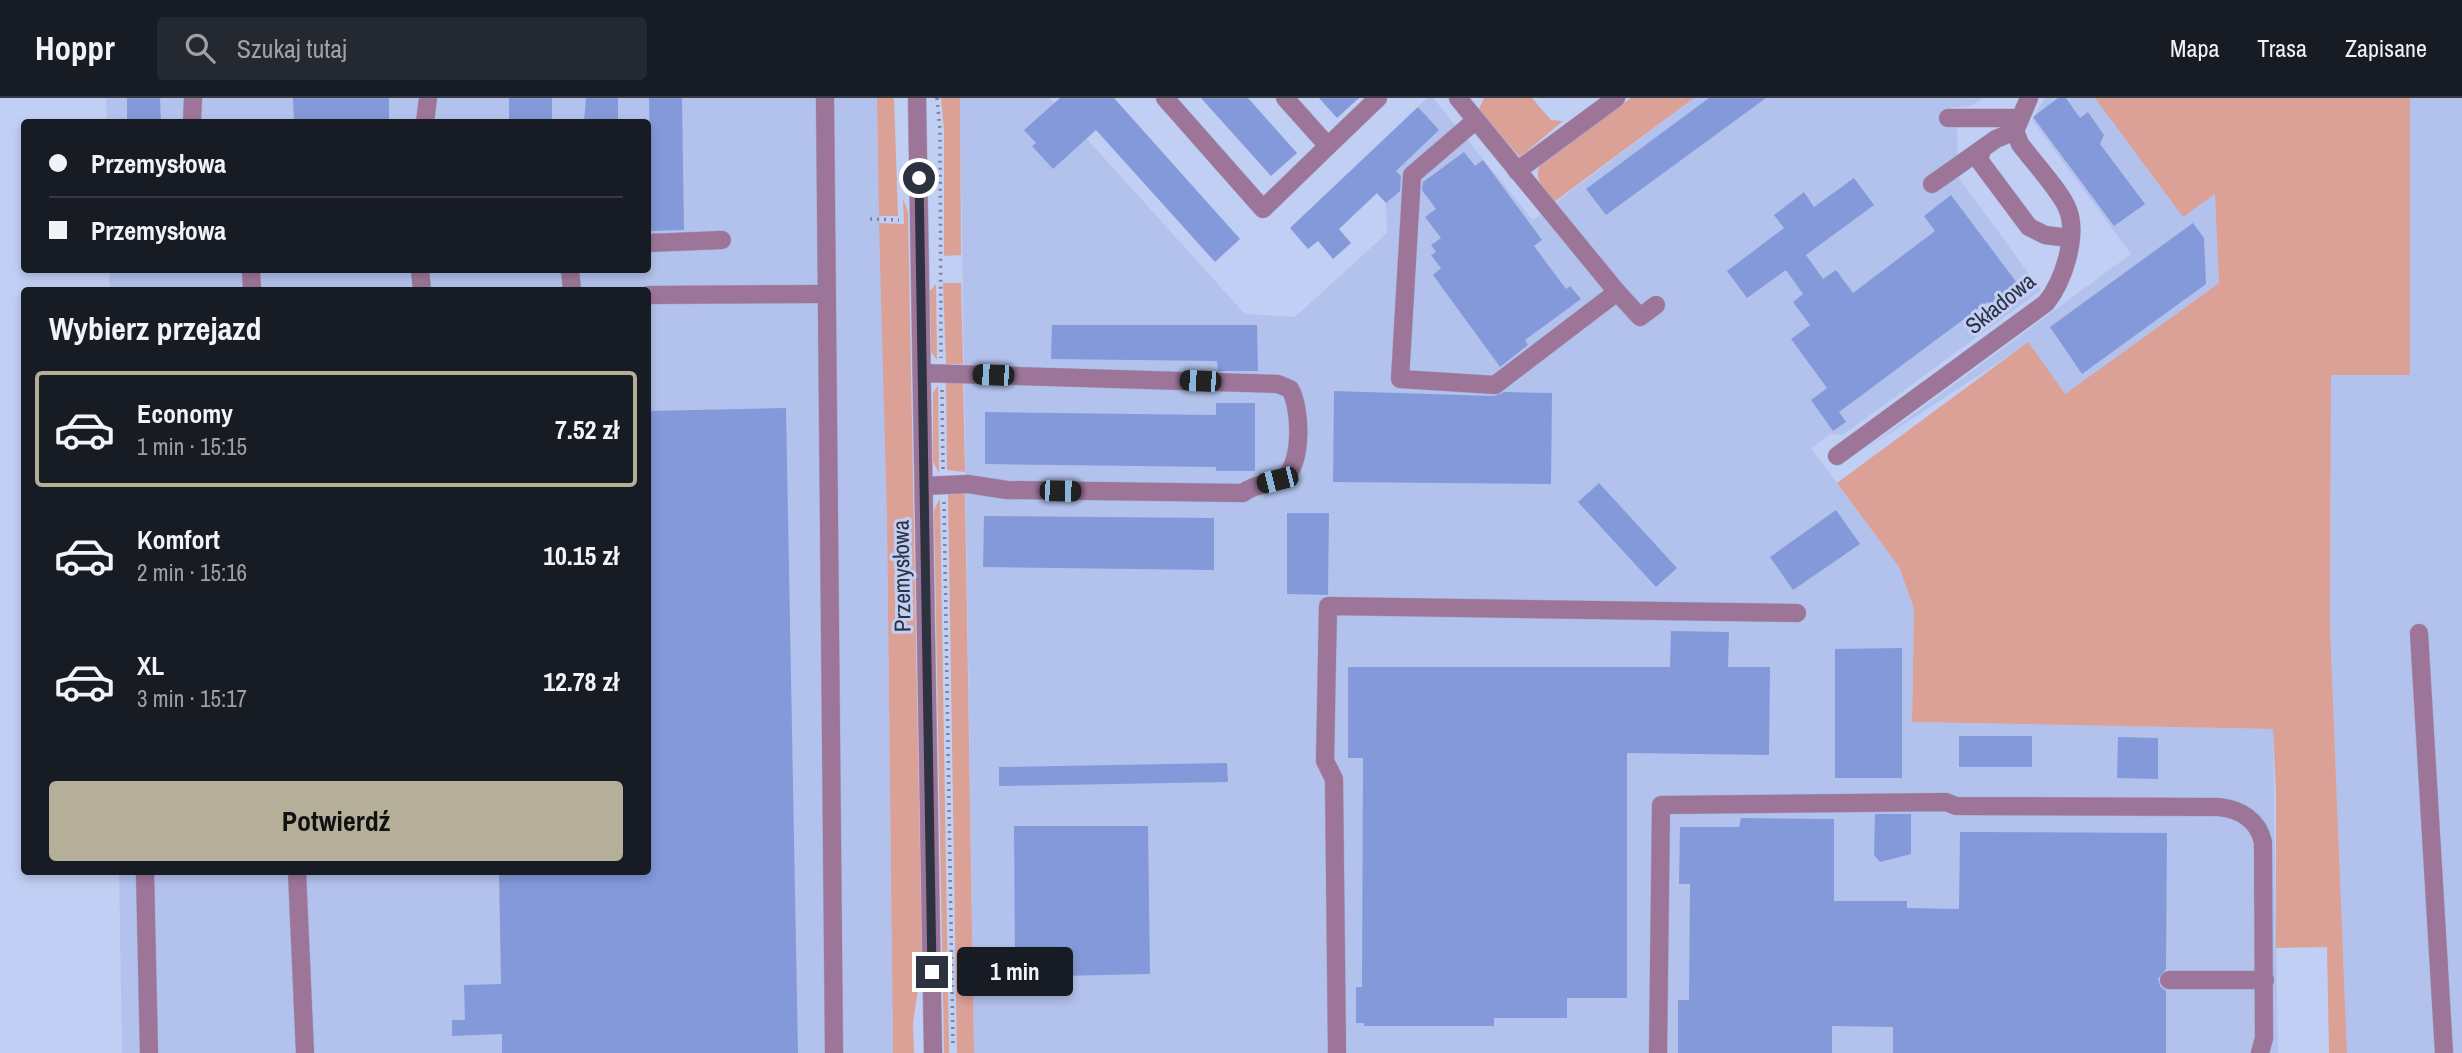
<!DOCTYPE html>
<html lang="pl">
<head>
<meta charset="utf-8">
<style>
  :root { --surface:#171b24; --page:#242831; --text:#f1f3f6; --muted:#9ea1a6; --line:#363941; --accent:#b5ae99 }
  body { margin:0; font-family:"Archivo Narrow",sans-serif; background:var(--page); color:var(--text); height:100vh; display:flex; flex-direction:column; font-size:26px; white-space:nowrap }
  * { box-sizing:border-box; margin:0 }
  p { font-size:23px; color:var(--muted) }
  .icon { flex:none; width:38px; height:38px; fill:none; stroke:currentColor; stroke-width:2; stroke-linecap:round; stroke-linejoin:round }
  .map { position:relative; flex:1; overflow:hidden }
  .side { position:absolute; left:21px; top:189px; width:630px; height:588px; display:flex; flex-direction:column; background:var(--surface); border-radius:7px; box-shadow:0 4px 10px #0003 }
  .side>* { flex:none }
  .banner { position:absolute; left:21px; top:21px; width:630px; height:154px; border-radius:7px; box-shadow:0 4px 10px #0003; display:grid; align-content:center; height:154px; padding:0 28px; background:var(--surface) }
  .end { position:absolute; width:32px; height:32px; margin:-16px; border:9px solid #2d3241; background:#fff; box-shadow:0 0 0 4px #fff }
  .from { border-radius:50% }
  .bubble { position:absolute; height:49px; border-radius:7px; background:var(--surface); box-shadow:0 4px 10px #0003; font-size:23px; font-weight:700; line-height:49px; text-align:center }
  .car { position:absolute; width:21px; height:42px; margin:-21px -10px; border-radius:9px; box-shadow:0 0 5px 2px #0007; background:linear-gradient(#222 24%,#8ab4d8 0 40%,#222 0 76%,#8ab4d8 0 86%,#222 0) }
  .banner b { display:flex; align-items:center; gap:24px; height:66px; font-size:26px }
  .banner b+b { border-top:2px solid var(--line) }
  .banner i { width:18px; height:18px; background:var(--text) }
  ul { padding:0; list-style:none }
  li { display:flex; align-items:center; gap:21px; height:116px; margin:0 14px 10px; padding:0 14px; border:4px solid transparent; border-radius:7px }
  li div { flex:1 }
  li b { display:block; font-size:26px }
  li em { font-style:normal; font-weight:700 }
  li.active { border-color:var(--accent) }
  li>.icon { width:63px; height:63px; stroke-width:1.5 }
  h2 { padding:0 28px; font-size:32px; line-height:84px }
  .button { display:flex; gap:14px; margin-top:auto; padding:14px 28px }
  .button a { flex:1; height:80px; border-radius:7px; background:var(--accent); color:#111; font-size:28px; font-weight:700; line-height:80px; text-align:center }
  header { display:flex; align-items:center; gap:42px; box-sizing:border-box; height:98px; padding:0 35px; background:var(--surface); border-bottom:2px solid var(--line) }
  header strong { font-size:33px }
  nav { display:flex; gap:38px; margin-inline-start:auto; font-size:24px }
  .search { width:490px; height:63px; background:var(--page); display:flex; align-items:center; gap:18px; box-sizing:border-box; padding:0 24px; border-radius:7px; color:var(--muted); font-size:26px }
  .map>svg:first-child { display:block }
</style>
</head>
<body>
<header>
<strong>Hoppr</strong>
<div class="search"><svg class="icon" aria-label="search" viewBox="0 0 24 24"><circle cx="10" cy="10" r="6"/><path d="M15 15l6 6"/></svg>Szukaj tutaj</div>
<nav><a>Mapa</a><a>Trasa</a><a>Zapisane</a></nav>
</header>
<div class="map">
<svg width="2462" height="955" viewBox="0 0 2462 955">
  <rect width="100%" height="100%" fill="#c2cff4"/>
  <g fill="#b3c2ec">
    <path d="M 106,0 L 877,0 L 887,425 L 893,955 L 122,955 L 119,774 L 648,774 L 648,192 L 110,192 L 109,172 L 648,172 L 648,24 L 107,24 Z"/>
    <path d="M 960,0 L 1050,0 L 1245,216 L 1295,219 L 1387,135 L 1386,105 L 1353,71 L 1427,0 L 1433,0 L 1533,122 L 1694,0 L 1984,0 L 1973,7 L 1949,10 L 1957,21 L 1958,79 L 2041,192 L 1843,337 L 1831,336 L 1811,350 L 1899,469 L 1914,512 L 1912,624 L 2273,631 L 2278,955 L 974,955 Z"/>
    <path d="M 2045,0 L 2095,0 L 2183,118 L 2216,95 L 2219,185 L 2065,296 L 2028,245 L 1866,351 L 2131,156 L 2032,22 Z"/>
    <path d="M 2410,0 L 2462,0 L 2462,955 L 2347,955 L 2330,528 L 2331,277 L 2410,276 Z"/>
  </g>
  <g fill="#dba197">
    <path d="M 877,0 L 894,0 L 898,118 L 879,118 Z"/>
    <path d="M 941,0 L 960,0 L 961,157 L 944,158 L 944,32 Z"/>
    <path d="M 1484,0 L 1532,0 L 1551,22 L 1563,23 L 1520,59 L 1478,13 Z"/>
    <path d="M 1631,0 L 1694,0 L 1554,104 C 1544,91 1532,81 1541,65 Z"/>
    <path d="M 2095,0 L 2410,0 L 2410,277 L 2331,277 L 2330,528 L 2347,955 L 2329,955 L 2327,849 L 2276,850 L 2276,697 L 2273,631 L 1912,624 L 1914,511 L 1899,469 L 1837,385 L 2028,244 L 2065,296 L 2219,185 L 2215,96 L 2183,119 Z"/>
    <path d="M 903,100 L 908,114 L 922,864 L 913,925 L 914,955 L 893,955 L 887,425 L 879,125 L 904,126 Z"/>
    <path d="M 943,185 L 961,185 L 963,266 L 946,266 Z"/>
    <path d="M 936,186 L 937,262 L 931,254 L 930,193 Z"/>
    <path d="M 946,284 L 963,284 L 965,374 L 947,372 Z"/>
    <path d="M 938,287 L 939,375 L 939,376 L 933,363 L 933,295 Z"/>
    <path d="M 965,395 L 974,955 L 957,955 L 948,396 Z"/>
    <path d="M 940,400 L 949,955 L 944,955 L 934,412 Z"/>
  </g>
  <g fill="#8499d9">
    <path d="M 127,0 L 160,0 L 161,24 L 127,24 Z"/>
    <path d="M 293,0 L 389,0 L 389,24 L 294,24 Z"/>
    <rect x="509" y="0" width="43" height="24"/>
    <path d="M 586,0 L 618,0 L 618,24 L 584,24 Z"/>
    <path d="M 649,0 L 682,0 L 684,132 L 651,133 Z"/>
    <path d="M 1060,0 L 1114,0 L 1240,141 L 1215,164 L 1096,32 L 1053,71 L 1032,48 L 1036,45 L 1024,32 Z"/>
    <path d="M 1201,0 L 1248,0 L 1297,55 L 1271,78 Z"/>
    <path d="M 1319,0 L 1359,0 L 1337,20 Z"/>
    <path d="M 1709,0 L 1766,0 L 1606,117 L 1586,91 Z"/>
    <path d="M 2058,0 L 2066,0 L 2080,20 L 2088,14 L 2104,37 L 2100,46 L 2145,106 L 2114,128 L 2033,19 Z"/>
    <path d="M 1418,9 L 1439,32 L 1396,73 L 1401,78 L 1400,93 L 1386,105 L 1377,95 L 1339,131 L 1351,145 L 1333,161 L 1318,143 L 1308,151 L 1290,130 Z"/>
    <path d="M 1464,54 L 1475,68 L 1483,62 L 1542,142 L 1534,148 L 1566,191 L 1570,188 L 1581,201 L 1525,242 L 1528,247 L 1500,269 L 1433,177 L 1441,170 L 1431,157 L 1436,154 L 1431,147 L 1441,140 L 1425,119 L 1436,111 L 1422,92 L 1423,84 Z"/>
    <path d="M 1854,80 L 1874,107 L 1806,157 L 1823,181 L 1836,172 L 1853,195 L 1935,133 L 1924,118 L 1951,97 L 2023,193 L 1995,214 L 1987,204 L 1839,314 L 1846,324 L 1833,333 L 1811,302 L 1827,290 L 1791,241 L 1810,227 L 1793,204 L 1803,196 L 1786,172 L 1747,200 L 1727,173 L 1784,130 L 1774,117 L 1804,94 L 1814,109 Z"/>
    <path d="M 2193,125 L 2204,140 L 2206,186 L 2082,276 L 2050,229 Z"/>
    <path d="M 1052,227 L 1257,227 L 1258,273 L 1218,273 L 1217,263 L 1051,261 Z"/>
    <path d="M 1334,293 L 1494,298 L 1504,294 L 1552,295 L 1551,386 L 1333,384 Z"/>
    <path d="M 1216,305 L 1255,305 L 1255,373 L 1216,373 L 1216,369 L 985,366 L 985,314 L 1216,317 Z"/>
    <path d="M 786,310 L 798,955 L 502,955 L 502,936 L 452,938 L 452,922 L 465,922 L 464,887 L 501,886 L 499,774 L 648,774 L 648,313 Z"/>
    <path d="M 1599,385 L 1677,470 L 1656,489 L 1578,404 Z"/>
    <path d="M 1836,412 L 1860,446 L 1793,492 L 1770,459 Z"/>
    <path d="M 1287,415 L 1329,415 L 1328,497 L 1287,496 Z"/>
    <path d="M 984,418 L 1214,420 L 1214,472 L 983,469 Z"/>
    <path d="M 1671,533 L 1729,534 L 1728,569 L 1770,569 L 1769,657 L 1627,655 L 1627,900 L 1567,900 L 1567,920 L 1494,920 L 1494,928 L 1364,928 L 1364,925 L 1356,925 L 1356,889 L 1362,889 L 1363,660 L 1348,660 L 1348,569 L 1670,569 Z"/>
    <path d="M 1902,550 L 1902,680 L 1835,680 L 1835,551 Z"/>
    <rect x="1959" y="638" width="73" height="31"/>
    <path d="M 2118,639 L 2158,640 L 2158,681 L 2117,680 Z"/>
    <path d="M 1227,665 L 1228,684 L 999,688 L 999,669 Z"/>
    <path d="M 1875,716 L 1911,716 L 1911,756 L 1880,764 L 1874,757 Z"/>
    <path d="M 1741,720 L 1834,721 L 1834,803 L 1907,803 L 1907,810 L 1959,811 L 1960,734 L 2167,735 L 2166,871 L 2158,881 L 2160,888 L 2166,893 L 2166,955 L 1893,955 L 1893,929 L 1832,928 L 1832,955 L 1678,955 L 1678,902 L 1689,902 L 1690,786 L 1679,786 L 1680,729 L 1739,729 Z"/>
    <path d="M 1014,728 L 1148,728 L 1150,876 L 1057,878 L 1057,897 L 1008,898 L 1007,869 L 1015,870 Z"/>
  </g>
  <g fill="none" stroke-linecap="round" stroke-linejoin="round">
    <g stroke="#a1accd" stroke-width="19">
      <g id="minor">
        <path d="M 825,0 L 834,955"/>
        <path d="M 917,0 L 933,955"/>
        <path d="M 1165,0 L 1263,111 L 1328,48 L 1285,0"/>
        <path d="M 1458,0 L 1476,22 L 1617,194 L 1495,287 L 1400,281 L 1412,77 L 1476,22"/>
        <path d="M 1948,20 L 2019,20"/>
        <path d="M 192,24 L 193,0"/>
        <path d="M 425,24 L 428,0"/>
        <path d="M 1328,48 L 1378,0"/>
        <path d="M 1982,51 L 1979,62 L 2029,129 L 2045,137 L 2069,140"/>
        <path d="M 1517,73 L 1616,0"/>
        <path d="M 1932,86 L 1996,41 L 2015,33"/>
        <path d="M 648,145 L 722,142"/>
        <path d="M 251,172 L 252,192"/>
        <path d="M 420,172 L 422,192"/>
        <path d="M 570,172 L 572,192"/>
        <path d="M 1617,194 L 1640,219 L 1656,207"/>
        <path d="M 648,197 L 826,196"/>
        <path d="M 922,275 L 1278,286 L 1290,291 C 1301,309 1303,366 1284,379 C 1271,387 1255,385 1243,395 L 1007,392 L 968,386 L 924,388"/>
        <path d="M 1837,358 L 2046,205 C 2063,184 2078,139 2068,112 C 2062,95 2032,62 2020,46 L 2015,33 L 2029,0"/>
        <path d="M 2419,535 L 2444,955"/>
        <path d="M 145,774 L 149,955"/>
        <path d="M 297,774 L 305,955"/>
        <path d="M 2169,882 L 2265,882"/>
        <path d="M 1337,955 L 1334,681 L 1325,663 L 1328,508 L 1797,515"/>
        <path d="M 1658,955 L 1661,707 L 1946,704 L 1956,708 L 2218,709 C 2240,711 2258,722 2263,744 L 2264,940 L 2260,955"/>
      </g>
    </g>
    <g stroke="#7b849f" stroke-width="3.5" stroke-dasharray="2 5" stroke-linecap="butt">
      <path d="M 937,0 L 940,32 L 941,260"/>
      <path d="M 870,121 L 899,122"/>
      <path d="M 942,292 L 943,372"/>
      <path d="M 944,404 L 953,949"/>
    </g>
    <use href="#minor" stroke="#9d7599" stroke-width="18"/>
  </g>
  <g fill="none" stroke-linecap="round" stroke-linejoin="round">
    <path stroke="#2d3241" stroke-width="9" d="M 919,80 L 932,874"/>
  </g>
  <g text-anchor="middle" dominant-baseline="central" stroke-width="6" stroke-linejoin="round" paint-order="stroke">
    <g font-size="23" fill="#2d3241" stroke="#c2cff4">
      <text transform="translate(2000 205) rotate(-39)">Składowa</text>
      <text transform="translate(901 478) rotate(-91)">Przemysłowa</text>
    </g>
  </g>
</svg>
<i class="end from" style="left:919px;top:80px"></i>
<i class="end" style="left:932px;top:874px"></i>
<div class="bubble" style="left:957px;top:849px;width:116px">1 min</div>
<i class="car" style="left:993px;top:277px;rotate:272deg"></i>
<i class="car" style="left:1200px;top:283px;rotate:272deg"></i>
<i class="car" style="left:1277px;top:382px;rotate:256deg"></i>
<i class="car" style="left:1060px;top:393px;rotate:91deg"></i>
<div class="banner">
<b><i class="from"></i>Przemysłowa</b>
<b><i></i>Przemysłowa</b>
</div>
<section class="side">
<h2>Wybierz przejazd</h2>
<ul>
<li class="active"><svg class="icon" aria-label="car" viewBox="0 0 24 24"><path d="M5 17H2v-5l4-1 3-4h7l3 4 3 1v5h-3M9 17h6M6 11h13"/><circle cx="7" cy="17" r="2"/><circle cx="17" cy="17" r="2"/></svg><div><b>Economy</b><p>1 min · 15:15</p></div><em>7.52 zł</em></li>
<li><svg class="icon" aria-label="car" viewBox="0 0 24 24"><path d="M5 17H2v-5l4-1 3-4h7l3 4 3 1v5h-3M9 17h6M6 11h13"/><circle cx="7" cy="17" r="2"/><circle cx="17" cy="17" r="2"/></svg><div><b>Komfort</b><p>2 min · 15:16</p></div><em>10.15 zł</em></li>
<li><svg class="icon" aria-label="car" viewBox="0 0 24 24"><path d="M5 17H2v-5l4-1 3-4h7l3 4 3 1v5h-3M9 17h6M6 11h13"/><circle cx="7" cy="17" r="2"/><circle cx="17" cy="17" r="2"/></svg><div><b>XL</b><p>3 min · 15:17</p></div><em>12.78 zł</em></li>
</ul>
<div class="button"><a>Potwierdź</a></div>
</section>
</div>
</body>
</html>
